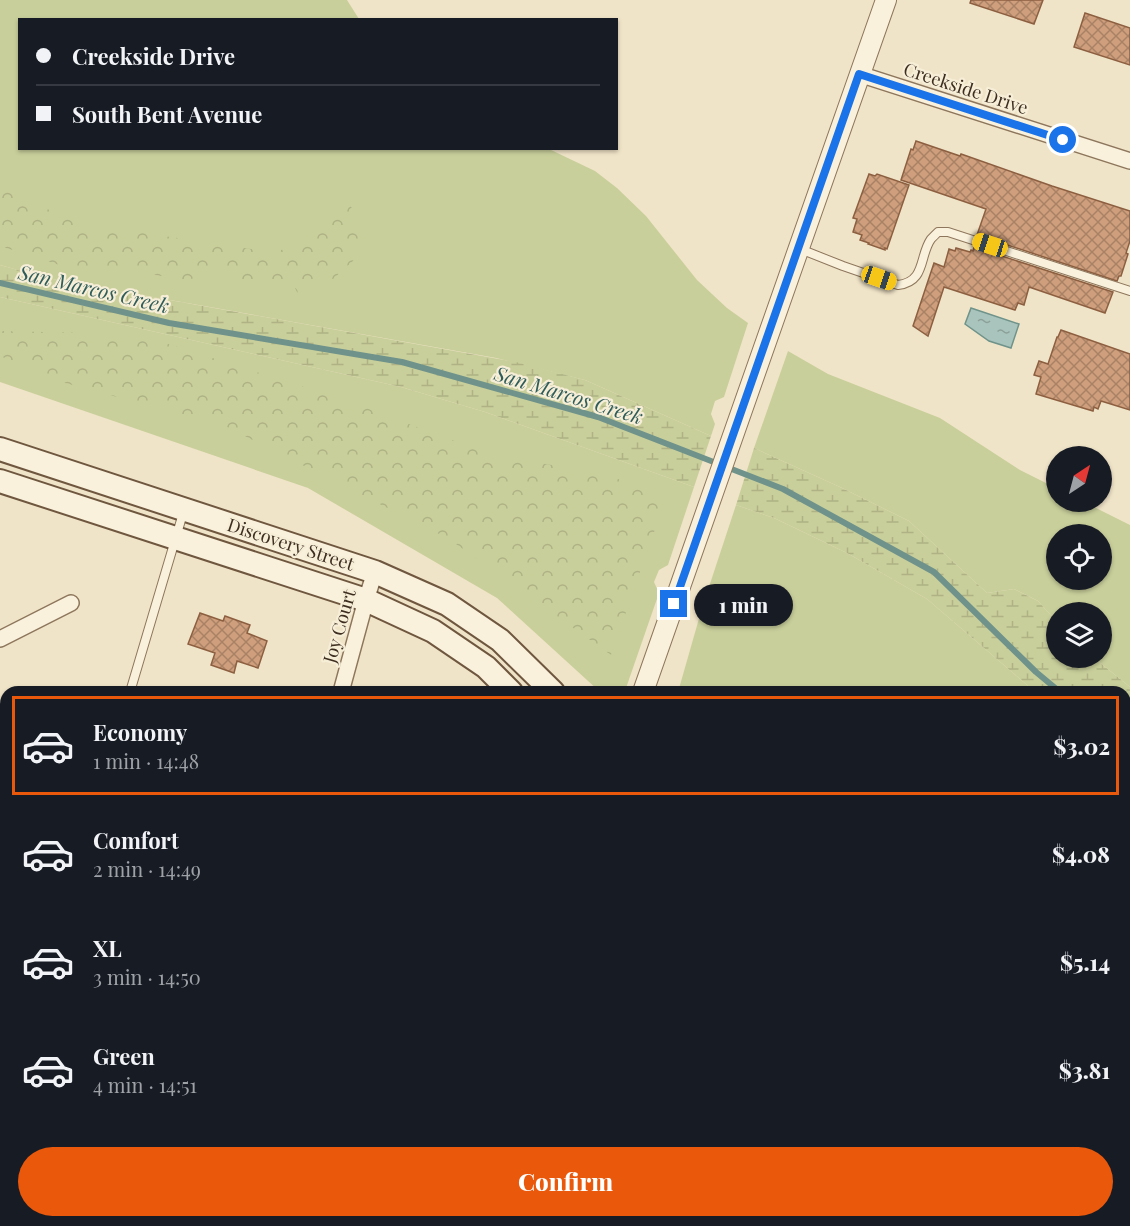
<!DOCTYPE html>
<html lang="en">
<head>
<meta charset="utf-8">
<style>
  :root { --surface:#171b24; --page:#20242c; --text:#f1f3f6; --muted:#9ea1a6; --line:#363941; --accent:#ea580c }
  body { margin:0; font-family:"Playfair Display",serif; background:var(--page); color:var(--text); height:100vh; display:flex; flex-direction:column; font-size:22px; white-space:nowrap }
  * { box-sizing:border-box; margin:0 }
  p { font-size:20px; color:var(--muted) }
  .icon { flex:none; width:33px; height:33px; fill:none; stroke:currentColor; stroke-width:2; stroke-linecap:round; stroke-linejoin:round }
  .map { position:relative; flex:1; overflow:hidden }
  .drawer { position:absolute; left:0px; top:686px; width:1131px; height:542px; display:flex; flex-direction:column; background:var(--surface); border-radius:18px 18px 0 0; box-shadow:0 2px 4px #0004 }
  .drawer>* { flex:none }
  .hud { position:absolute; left:18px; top:18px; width:600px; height:132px; border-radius:0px; box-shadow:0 2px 4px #0004; display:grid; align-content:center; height:132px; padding:0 18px; background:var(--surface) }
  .needle { width:39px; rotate:36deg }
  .buttons { position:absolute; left:1046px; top:446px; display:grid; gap:12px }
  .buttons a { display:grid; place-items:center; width:66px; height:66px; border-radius:50%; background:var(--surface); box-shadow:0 2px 4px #0004; font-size:30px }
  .end { position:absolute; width:27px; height:27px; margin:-14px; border:8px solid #1a73e8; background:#fff; box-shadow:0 0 0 3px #fff }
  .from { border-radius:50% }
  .bubble { position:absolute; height:42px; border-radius:21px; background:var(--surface); box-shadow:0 2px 4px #0004; font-size:20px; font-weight:800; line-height:42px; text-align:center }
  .car { position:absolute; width:18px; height:36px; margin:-18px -9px; border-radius:8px; box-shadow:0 0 4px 2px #0007; background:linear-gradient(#f5c518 24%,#345 0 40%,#f5c518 0 76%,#345 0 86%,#f5c518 0) }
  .hud b { display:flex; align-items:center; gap:21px; height:57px; font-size:22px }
  .hud b+b { border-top:2px solid var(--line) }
  .hud i { width:15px; height:15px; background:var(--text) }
  ul { padding:10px 0 0; list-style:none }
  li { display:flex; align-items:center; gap:18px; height:99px; margin:0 12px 9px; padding:0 6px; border:3px solid transparent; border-radius:0px }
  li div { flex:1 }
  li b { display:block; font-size:22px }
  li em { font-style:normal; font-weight:800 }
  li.active { border-color:var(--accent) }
  li>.icon { width:54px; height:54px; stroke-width:1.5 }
  .cta { display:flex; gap:12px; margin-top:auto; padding:12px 18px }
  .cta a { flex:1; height:69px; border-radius:36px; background:var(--accent); color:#fff; font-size:24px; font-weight:800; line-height:69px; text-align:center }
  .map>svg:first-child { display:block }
</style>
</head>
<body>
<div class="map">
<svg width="1130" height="1226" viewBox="0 0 1130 1226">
  <defs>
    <pattern id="forest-crowns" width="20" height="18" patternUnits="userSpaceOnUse" patternTransform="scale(1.5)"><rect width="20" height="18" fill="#c9cf9b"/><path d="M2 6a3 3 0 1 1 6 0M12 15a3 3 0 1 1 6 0" fill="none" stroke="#aeb285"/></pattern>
    <pattern id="wetland-marsh" width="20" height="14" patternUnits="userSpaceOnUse" patternTransform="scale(1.5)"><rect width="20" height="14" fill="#c9cf9b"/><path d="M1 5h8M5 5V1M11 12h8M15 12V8" fill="none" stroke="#aeb285"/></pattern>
    <pattern id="water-ripples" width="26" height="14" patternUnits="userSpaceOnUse" patternTransform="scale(1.5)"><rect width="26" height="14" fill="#a9c4bc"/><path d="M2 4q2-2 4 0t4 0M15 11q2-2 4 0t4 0" fill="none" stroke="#8ba098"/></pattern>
    <pattern id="building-cross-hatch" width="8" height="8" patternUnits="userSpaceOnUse" patternTransform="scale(1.5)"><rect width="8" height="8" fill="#cf9f7d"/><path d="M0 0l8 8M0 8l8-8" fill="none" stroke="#a98266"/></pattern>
  </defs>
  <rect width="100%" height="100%" fill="#f0e4c8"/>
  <g fill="#c9cf9b" fill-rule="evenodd">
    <path d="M 0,0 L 347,0 L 359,19 L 20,20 L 20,148 L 549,149 L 595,171 L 617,188 L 646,216 L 697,280 L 727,308 L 748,323 L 724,397 L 715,401 L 711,414 L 715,424 L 711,436 L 585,380 L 496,358 L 46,278 L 0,265 Z"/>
    <path d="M 0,297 L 401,387 L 485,412 L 694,487 L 668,565 L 659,570 L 654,582 L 659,593 L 625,691 L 599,691 L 497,598 L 308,488 L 0,382 Z"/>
    <path d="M 788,351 L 828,374 L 940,418 L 1020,470 L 1056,488 L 1056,501 L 1082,501 L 1130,525 L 1130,687 L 1093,657 L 1101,657 L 1101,612 L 1056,612 L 1056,621 L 1038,601 L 1014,589 L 987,593 L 909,521 L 840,487 L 754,448 ZM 1056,534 L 1101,534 L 1101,579 L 1056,579 Z"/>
    <path d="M 736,505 L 774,518 L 847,553 L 927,599 L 1034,691 L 678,692 L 702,608 Z"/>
    <path d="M 1125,769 L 1130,771 L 1130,990 L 1125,992 Z"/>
    <path d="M 18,1221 L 291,1221 L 289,1226 L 18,1226 Z"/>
  </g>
  <g fill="url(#forest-crowns)">
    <path d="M 0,178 L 20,198 L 84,224 L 277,253 L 349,204 L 361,221 L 362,240 L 353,261 L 333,279 L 309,294 L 298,294 L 292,282 L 260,287 L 243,282 L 217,271 L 188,280 L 109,268 L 75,270 L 0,246 Z"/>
    <path d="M 0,331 L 137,334 L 345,400 L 489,454 L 608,475 L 666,498 L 611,655 L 449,539 L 225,426 L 65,383 L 0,356 Z"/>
    <path d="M 1130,991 L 1130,1226 L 844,1226 L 841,1221 L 1125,1221 L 1125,992 Z"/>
  </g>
  <g fill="url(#wetland-marsh)">
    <path d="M 0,265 L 47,278 L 516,362 L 585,380 L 711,436 L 694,487 L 485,412 L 401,387 L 0,297 Z"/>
    <path d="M 754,448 L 840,487 L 909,521 L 987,593 L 1014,589 L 1038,601 L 1056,621 L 1056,657 L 1093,657 L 1130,687 L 1130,771 L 1125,769 L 1125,692 L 1034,691 L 927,599 L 847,553 L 774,518 L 736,505 Z"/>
  </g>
  <path fill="url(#water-ripples)" stroke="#6f938a" stroke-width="1.5" d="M 971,308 L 1019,324 L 1011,348 L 989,341 L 965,324 Z"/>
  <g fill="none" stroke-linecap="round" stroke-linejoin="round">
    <g stroke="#6f938a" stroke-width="6">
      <path d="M 0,283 L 169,323 L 402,362 L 598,417 L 783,489 L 934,572 L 1036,672 L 1060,692"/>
      <path d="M 1125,743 L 1130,747"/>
    </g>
  </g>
  <g fill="url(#building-cross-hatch)" stroke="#8d5f41" stroke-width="1.5">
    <path d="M 971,0 L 1043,0 L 1034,24 L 970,3 Z"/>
    <path d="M 1085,13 L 1130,28 L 1130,65 L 1074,47 Z"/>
    <path d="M 916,141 L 960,156 L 961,154 L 1052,186 L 1130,211 L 1130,241 L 1126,253 L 1128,254 L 1121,276 L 1119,276 L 1117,281 L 977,235 L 986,209 L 901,180 L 911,149 L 913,150 Z"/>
    <path d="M 869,174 L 875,176 L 877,174 L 909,185 L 887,249 L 885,248 L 885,250 L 868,244 L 869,243 L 860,240 L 862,235 L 853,232 L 857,219 L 853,218 Z"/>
    <path d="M 974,247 L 1113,292 L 1105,313 L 1029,287 L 1024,305 L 1018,303 L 1015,310 L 944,287 L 928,336 L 913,326 L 934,263 L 944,267 L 949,249 L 955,251 L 956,248 L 970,252 L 971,250 L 973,251 Z"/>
    <path d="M 1061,330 L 1130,354 L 1130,410 L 1101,401 L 1098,409 L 1094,407 L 1093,411 L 1036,394 L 1041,377 L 1034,375 L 1039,361 L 1048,364 L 1057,337 L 1058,337 Z"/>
    <path d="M 200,613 L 223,621 L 225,616 L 250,625 L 247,633 L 267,641 L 258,668 L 237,661 L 234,673 L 211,665 L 215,653 L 188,644 Z"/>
  </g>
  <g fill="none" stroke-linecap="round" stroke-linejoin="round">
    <g stroke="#8d765c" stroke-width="10">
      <g id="service">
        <path d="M 800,249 L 843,266 L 898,285 C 926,282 919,256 931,239 C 932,238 938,232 938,232 L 948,232 L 1130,291"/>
        <path d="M 130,692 L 184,510"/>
      </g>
    </g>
    <g stroke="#8d765c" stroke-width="18">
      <g id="minor">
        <path d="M 859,74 L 1130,161"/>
        <path d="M 0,639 L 71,603"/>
        <path d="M 341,692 L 366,600 L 375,572"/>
      </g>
    </g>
    <g stroke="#8d765c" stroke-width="22">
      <path id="tertiary" d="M 643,692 L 886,0"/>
    </g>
    <g stroke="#6f573f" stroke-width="26">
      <g id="secondary">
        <path d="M 0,449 L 375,572 L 447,604 L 500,640 L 553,692"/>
        <path d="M 0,481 L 366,600 L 433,631 L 486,667 L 511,692"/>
        <path d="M 722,1221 L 724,1226"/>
        <path d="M 767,1221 L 770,1226"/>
        <path d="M 597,1226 L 604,1221"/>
        <path d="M 669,1226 L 678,1221"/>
      </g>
    </g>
    <use href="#service" stroke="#faf1dc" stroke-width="8"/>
    <use href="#minor" stroke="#faf1dc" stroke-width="15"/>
    <use href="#tertiary" stroke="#faf1dc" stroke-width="20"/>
    <use href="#secondary" stroke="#faf1dc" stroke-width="22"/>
  </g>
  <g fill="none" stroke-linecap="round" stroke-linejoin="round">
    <path stroke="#1a73e8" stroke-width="8" d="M 674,604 L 859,74 L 1063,140"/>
  </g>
  <g text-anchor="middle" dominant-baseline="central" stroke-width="4.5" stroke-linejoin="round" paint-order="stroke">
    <g font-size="18" fill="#3d2e20" stroke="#f7eed8">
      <text transform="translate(966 88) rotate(18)">Creekside Drive</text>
      <text transform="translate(291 544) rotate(18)">Discovery Street</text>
      <text transform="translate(339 626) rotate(-74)">Joy Court</text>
    </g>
    <g font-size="20" font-style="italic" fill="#2f5d5a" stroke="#f7eed8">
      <text transform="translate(94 288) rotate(13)">San Marcos Creek</text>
      <text transform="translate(569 394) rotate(17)">San Marcos Creek</text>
    </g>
  </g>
</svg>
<div class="buttons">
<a><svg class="needle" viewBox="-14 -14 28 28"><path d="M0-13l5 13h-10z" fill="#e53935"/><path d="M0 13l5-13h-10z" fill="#9ea1a6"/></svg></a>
<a><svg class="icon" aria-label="locate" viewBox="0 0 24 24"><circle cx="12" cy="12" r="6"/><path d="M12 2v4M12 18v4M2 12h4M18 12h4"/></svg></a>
<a><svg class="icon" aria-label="layers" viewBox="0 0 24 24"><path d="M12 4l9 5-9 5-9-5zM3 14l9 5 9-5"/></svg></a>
</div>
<i class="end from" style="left:1063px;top:140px"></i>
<i class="end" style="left:674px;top:604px"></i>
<div class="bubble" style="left:694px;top:584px;width:99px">1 min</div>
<i class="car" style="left:990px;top:245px;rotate:288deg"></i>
<i class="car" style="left:879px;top:278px;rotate:109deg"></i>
<div class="hud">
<b><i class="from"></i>Creekside Drive</b>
<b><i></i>South Bent Avenue</b>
</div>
<section class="drawer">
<ul>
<li class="active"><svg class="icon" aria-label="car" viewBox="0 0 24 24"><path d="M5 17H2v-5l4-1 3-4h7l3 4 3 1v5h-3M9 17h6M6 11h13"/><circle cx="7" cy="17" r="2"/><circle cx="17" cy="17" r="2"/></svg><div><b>Economy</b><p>1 min · 14:48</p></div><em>$3.02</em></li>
<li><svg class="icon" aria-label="car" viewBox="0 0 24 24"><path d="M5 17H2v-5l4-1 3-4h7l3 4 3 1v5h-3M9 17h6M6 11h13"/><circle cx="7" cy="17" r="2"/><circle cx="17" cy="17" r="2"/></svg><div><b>Comfort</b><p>2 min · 14:49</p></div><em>$4.08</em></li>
<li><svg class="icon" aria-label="car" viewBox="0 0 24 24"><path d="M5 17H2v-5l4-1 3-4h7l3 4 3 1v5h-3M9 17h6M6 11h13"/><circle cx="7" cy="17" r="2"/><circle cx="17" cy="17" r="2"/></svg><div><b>XL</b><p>3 min · 14:50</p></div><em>$5.14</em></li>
<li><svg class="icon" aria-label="car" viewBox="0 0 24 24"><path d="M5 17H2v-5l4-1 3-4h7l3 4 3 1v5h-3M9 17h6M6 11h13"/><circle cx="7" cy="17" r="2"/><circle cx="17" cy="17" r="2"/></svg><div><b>Green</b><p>4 min · 14:51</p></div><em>$3.81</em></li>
</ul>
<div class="cta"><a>Confirm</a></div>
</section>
</div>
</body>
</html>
